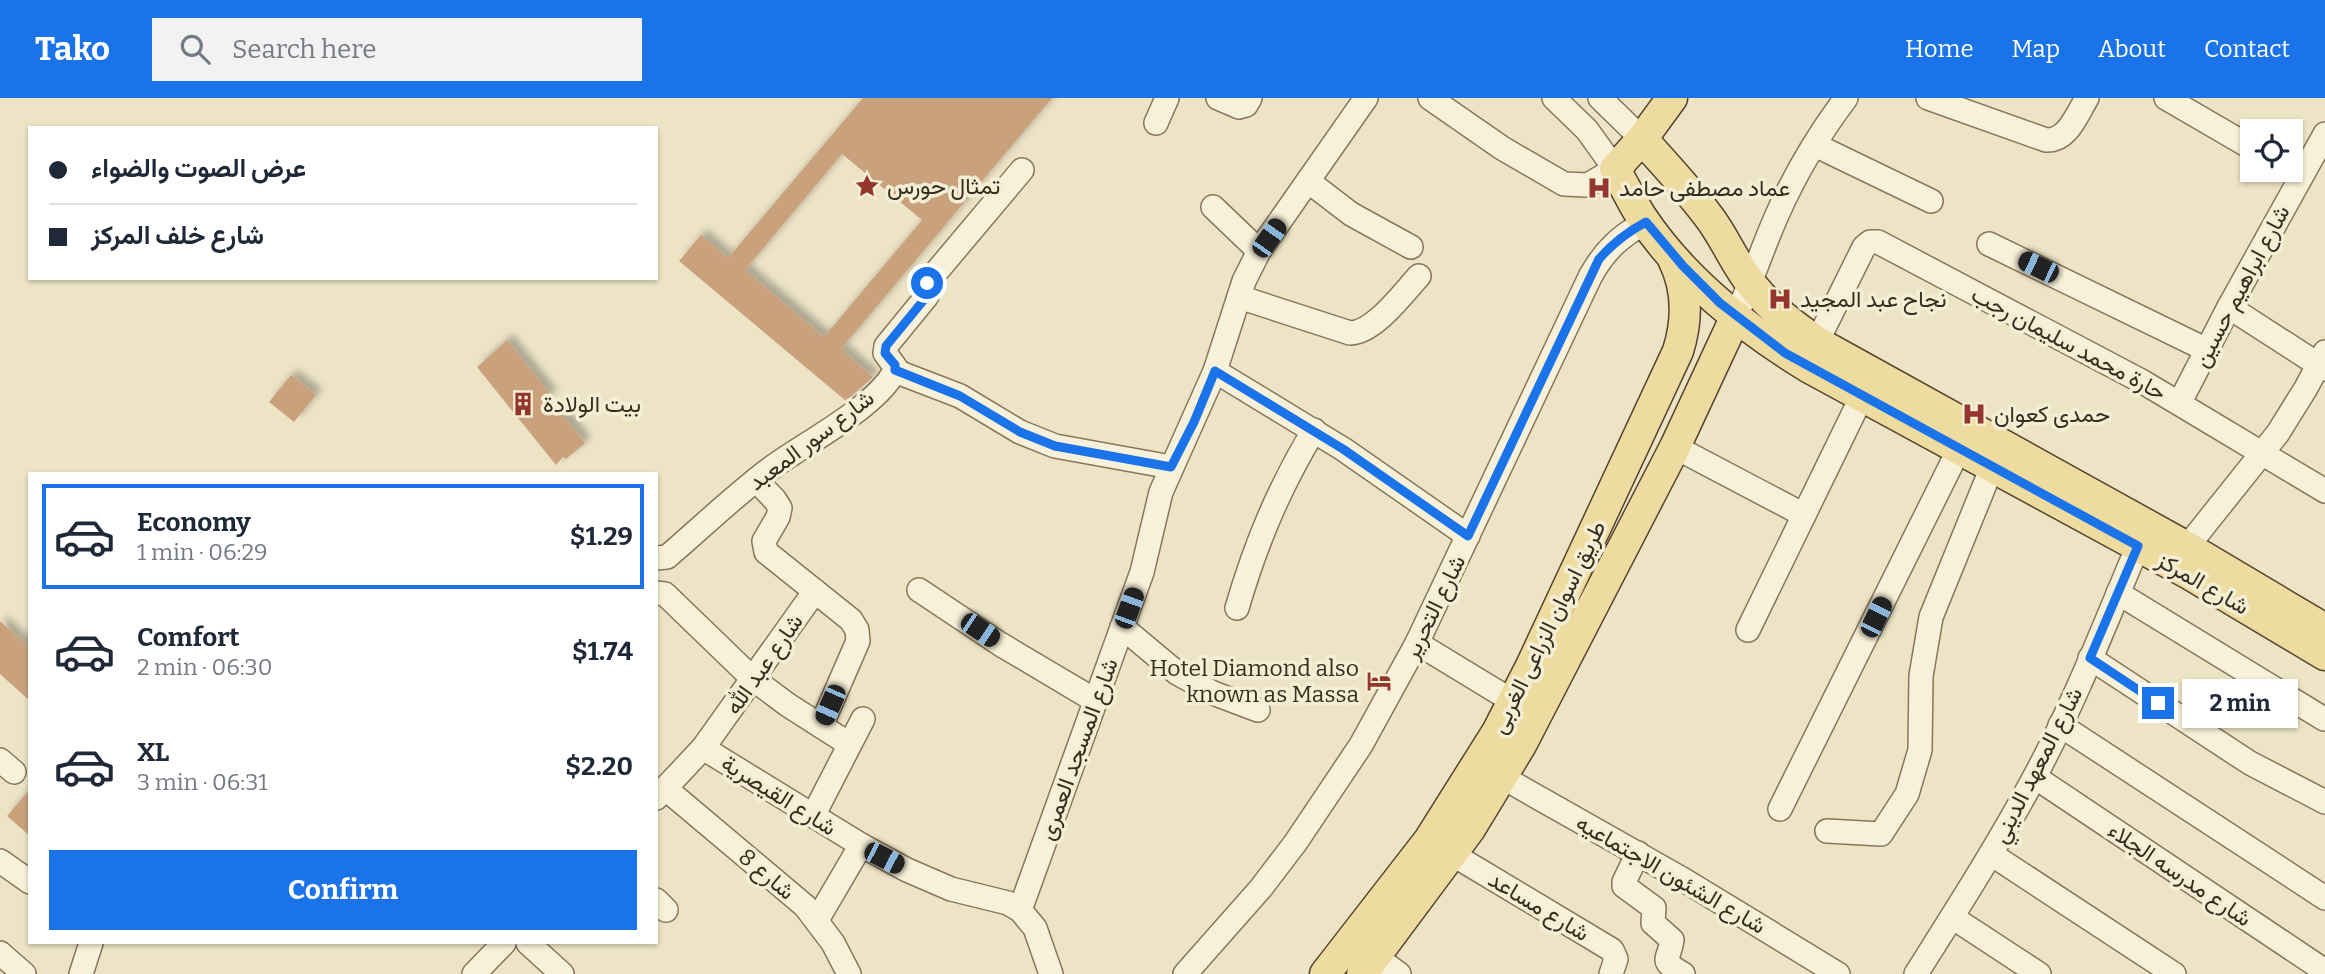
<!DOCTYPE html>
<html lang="en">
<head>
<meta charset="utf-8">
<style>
  :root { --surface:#fff; --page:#f2f2f3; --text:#1f2937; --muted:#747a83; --line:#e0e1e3; --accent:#1a73e8 }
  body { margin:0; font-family:Bitter,Vazirmatn,serif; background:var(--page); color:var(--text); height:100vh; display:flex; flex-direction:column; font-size:26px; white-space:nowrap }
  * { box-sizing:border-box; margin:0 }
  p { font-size:23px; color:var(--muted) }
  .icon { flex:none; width:38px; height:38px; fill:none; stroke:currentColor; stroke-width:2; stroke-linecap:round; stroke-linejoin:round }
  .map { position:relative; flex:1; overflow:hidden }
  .side { position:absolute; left:28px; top:374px; width:630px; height:472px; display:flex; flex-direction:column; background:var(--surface); border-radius:0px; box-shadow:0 2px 5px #0004 }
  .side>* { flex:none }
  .top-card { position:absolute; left:28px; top:28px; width:630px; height:154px; border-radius:0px; box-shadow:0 2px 5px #0004; display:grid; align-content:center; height:154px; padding:0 21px; background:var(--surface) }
  .tools { position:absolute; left:2240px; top:21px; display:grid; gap:14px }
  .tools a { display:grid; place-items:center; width:63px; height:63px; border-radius:0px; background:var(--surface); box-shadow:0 2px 5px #0004; font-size:35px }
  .end { position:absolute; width:32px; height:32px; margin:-16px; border:9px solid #1a73e8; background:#fff; box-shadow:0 0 0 4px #fff }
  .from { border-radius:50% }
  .bubble { position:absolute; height:49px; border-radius:0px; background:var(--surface); box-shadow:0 2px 5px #0004; font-size:23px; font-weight:700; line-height:49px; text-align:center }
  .car { position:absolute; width:21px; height:42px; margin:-21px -10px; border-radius:9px; box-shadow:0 0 5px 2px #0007; background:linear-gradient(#222 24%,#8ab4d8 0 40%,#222 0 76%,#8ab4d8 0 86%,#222 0) }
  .top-card b { display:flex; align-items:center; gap:24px; height:66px; font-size:26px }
  .top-card b+b { border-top:2px solid var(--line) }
  .top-card i { width:18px; height:18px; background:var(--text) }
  ul { padding:12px 0 0; list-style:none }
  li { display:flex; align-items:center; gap:21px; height:105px; margin:0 14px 10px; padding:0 7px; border:4px solid transparent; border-radius:0px }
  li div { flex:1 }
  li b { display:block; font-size:26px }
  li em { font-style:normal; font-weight:700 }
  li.current { border-color:var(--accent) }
  li>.icon { width:63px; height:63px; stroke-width:1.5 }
  .cta { display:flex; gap:14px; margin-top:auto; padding:14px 21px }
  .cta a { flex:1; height:80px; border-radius:0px; background:var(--accent); color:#fff; font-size:28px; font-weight:700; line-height:80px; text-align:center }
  header { display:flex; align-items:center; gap:42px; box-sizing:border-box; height:98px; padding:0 35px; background:var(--accent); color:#fff }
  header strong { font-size:33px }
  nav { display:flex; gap:38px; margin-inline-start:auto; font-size:24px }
  .search { width:490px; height:63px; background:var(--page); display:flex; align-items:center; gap:18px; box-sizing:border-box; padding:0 24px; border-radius:0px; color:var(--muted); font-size:26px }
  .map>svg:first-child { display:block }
</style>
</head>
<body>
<header>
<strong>Tako</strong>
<div class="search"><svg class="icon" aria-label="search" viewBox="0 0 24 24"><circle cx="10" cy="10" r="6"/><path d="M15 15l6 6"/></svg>Search here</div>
<nav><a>Home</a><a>Map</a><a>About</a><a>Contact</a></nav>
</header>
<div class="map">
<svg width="2325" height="876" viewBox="0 0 2325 876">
  <defs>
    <filter id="shadow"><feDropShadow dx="6" dy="-6" stdDeviation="3.5" flood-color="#0004"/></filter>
  </defs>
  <rect width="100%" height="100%" fill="#ede4c6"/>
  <g fill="#c9a27d" fill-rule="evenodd" filter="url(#shadow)">
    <path d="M 863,0 L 1052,0 L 841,251 L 873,279 L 846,303 L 679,163 L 701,137 L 728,160 ZM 842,56 L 922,122 L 824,239 L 745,172 Z"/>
    <path d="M 507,242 L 551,297 L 540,308 L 560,313 L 585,345 L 566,361 L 563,359 L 556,367 L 477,269 Z"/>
    <path d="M 291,277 L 316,297 L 294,324 L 269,304 Z"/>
    <path d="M 0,523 L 30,550 L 30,603 L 0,576 Z"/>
    <path d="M 30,691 L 30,738 L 7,718 Z"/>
  </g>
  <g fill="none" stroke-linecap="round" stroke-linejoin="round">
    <g stroke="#87765c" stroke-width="26">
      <g id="minor">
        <path d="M 1218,0 L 1239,9 L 1246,7 L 1250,0"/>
        <path d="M 1430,0 L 1502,50 L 1564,86 L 1588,87 L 1615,71 L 1587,32 L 1554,0"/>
        <path d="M 1600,0 L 1642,41"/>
        <path d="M 1928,0 L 2046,42 C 2068,43 2077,16 2087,0"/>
        <path d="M 2166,0 L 2252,50"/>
        <path d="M 1156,25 L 1167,0"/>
        <path d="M 1815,47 L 1931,103"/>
        <path d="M 1308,83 L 1351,116 L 1411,149"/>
        <path d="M 1213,109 L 1259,153"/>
        <path d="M 1989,146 L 2207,252"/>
        <path d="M 1239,199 L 1350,235 C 1374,235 1403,195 1419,178"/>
        <path d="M 2229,209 L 2325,271"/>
        <path d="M 1736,218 C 1751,185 1762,151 1777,117 C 1795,76 1819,36 1846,0"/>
        <path d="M 1817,244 L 1864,149 L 1870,144 L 1878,144 L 2143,284 L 2325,393"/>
        <path d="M 895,273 L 960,298 L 1020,334 L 1055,348 L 1171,369"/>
        <path d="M 1215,273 L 1343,351 L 1468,438"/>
        <path d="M 2180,304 L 2229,209 L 2325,36"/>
        <path d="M 1675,349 L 1804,417"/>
        <path d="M 756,382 L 775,402 L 780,410 L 778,419 L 764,443 L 766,454 L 851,522 L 857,532 L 858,543 L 821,628"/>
        <path d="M 2187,449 L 2278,335 L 2306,290 L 2325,254"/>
        <path d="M 656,460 L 667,459 C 701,430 734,398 770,371 C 803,346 881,307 896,270 L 885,255 L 886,248 L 927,198 L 927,185 L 1022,72"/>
        <path d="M 919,492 L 1000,546 L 1096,603"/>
        <path d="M 656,495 L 665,496 L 753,581 L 788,607 L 849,646"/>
        <path d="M 2118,495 L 2324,621"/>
        <path d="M 1237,510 C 1256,445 1279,390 1314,332"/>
        <path d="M 1122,529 L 1177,575 L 1213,595 L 1258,612"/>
        <path d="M 1748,532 L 1862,298"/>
        <path d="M 1417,545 L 1514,604"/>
        <path d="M 2090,560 L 2250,665 L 2325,704"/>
        <path d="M 2060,627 L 2325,800"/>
        <path d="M 703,650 L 861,747 L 907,772 L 951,791 L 1008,805 L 1020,812 L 1035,830 L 1051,876"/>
        <path d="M 0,662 L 14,674"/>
        <path d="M 1502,679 L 1684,782 L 1838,876"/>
        <path d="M 2035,679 L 2325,873"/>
        <path d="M 666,691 L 805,808 L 833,845 L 849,876"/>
        <path d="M 656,700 L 703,650 L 815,493"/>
        <path d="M 1780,711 L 1959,351"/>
        <path d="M 813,718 L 863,621"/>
        <path d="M 1827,733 L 1881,736 L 1907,696 L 1920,652 L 1921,578 L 1931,519 L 1992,369"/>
        <path d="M 1638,755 L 1624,784 L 1624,788 L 1654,810 L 1653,825 L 1672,842 C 1669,864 1658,861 1683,876"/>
        <path d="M 1452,756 L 1612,852 L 1616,861 L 1611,876"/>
        <path d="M 1991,756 L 2174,876"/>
        <path d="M 0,763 L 30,784"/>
        <path d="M 656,802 L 666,812"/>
        <path d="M 1020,812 L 1142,474 L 1161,394 L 1215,273 L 1244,183 L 1259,153 L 1366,0"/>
        <path d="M 1952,819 L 2039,876"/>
        <path d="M 817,822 L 861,747"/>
        <path d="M 528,845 L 562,876"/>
        <path d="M 0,855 L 24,876"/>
        <path d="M 1376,859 L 1399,876"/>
        <path d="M 81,876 L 91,845"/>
        <path d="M 474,876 L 504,845"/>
        <path d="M 1185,876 L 1261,790 L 1296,744 L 1361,647 L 1417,545 L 1590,179 C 1604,153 1620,138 1646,124"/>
        <path d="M 1916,876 C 1957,811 1998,747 2034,680 C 2074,606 2105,526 2138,448"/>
      </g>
    </g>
    <g stroke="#554430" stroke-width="33">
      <g id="major">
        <path d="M 1672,0 L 1642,41 L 1615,71 C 1624,87 1632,104 1641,118 C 1682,180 1746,231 1808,269 L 2191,477 L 2325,557"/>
        <path d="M 1642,41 C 1665,66 1688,91 1709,119 C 1725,140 1735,166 1752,187 C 1770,210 1793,227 1817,244 L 2187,449 L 2325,531"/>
        <path d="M 1325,876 L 1429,742 L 1497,634 L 1531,568 L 1678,253 C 1688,221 1688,191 1673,161"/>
        <path d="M 1362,876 L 1470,731 L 1521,647 L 1675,349 L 1736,218"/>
      </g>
    </g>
    <use href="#minor" stroke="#f8f1d9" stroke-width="23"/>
    <use href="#major" stroke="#eedb9f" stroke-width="30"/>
  </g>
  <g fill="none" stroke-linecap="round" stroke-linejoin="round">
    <path stroke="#1a73e8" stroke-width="9" d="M 927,185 L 927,198 L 886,248 L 885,255 L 895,267 L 895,272 L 960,298 L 1020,334 L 1055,348 L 1171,369 L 1194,324 L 1215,273 L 1343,351 L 1468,438 L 1599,161 C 1613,145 1627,134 1646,124 L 1683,168 L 1720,205 L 1785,255 L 2138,448 L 2090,560 L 2158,605"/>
  </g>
  <defs>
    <g id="sight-bare" transform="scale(1.89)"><path d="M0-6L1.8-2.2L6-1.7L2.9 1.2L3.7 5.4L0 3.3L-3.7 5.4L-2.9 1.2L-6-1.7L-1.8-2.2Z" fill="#94352e" stroke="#f4eed5" stroke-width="2.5" paint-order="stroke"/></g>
    <g id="hospital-bare" transform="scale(1.89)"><path d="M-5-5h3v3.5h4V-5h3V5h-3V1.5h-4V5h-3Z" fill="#94352e" stroke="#f4eed5" stroke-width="2.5" paint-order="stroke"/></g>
    <g id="building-bare" transform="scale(1.89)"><path d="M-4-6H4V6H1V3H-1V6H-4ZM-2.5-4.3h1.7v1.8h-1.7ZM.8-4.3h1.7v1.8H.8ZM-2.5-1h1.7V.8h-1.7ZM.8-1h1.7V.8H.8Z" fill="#94352e" stroke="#f4eed5" stroke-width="2.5" paint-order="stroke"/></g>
    <g id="hotel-bare" transform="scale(1.89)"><path d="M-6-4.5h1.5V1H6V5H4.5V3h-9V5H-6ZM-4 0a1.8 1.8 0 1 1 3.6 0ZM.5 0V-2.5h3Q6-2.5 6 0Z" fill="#94352e" stroke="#f4eed5" stroke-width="2.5" paint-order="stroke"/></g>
  </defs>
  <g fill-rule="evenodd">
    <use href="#sight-bare" x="867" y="88"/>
    <use href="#hospital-bare" x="1599" y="90"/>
    <use href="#hospital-bare" x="1780" y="201"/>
    <use href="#building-bare" x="523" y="306"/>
    <use href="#hospital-bare" x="1974" y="316"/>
    <use href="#hotel-bare" x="1379" y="583"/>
  </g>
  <g text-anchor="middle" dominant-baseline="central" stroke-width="7" stroke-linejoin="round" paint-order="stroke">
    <g font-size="23" fill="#382d1f" stroke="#f4eed5" text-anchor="start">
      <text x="887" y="88">تمثال حورس</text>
      <text x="1619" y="90">عماد مصطفى حامد</text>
      <text x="1800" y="201">نجاح عبد المجيد</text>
      <text x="543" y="306">بيت الولادة</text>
      <text x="1994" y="316">حمدى كعوان</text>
      <text x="1359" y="570" text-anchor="end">Hotel Diamond also<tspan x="1359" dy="26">known as Massa</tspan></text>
    </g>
    <g font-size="23" fill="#382d1f" stroke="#f4eed5">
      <text transform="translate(2241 188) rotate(-62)">شارع ابراهيم حسين</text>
      <text transform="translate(2069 245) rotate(28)">حارة محمد سليمان رجب</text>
      <text transform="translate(811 342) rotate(-37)">شارع سور المعبد</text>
      <text transform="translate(2203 485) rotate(30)">شارع المركز</text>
      <text transform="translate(1434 509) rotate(-64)">شارع التحرير</text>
      <text transform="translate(1548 529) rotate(-64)">طريق اسوان الزراعى الغربى</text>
      <text transform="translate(764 566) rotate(-55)">شارع عبد الله</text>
      <text transform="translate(1078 651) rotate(-70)">شارع المسجد العمرى</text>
      <text transform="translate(2037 667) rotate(-63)">شارع المعهد الديني</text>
      <text transform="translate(779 697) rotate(32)">شارع القيصرية</text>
      <text transform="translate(767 776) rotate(40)">شارع 8</text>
      <text transform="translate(1671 776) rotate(30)">شارع الشئون الاجتماعيه</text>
      <text transform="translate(2180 776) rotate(34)">شارع مدرسه الجلاء</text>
      <text transform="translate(1539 808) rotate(31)">شارع مساعد</text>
    </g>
  </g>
</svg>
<div class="tools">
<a><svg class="icon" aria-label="locate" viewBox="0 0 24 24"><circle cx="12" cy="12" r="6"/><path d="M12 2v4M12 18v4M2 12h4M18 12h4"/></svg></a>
</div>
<i class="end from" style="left:927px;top:185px"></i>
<i class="end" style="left:2158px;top:605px"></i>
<div class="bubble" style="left:2182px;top:581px;width:116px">2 min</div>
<i class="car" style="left:1269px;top:140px;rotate:35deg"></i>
<i class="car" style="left:2038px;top:169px;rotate:296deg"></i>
<i class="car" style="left:1129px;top:510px;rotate:20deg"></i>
<i class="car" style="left:1876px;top:519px;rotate:26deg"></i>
<i class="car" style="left:980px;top:532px;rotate:124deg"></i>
<i class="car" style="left:830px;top:607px;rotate:204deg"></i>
<i class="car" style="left:884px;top:760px;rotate:117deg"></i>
<div class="top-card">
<b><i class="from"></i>عرض الصوت والضواء</b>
<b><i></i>شارع خلف المركز</b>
</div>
<section class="side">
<ul>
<li class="current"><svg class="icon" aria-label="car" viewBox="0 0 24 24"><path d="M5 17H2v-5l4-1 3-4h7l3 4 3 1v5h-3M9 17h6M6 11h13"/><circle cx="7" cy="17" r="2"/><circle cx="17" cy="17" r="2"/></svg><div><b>Economy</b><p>1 min · 06:29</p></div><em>$1.29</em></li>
<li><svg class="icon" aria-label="car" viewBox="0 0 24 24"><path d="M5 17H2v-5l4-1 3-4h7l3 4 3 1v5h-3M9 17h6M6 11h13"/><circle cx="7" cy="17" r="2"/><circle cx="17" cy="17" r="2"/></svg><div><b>Comfort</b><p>2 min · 06:30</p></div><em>$1.74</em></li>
<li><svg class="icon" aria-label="car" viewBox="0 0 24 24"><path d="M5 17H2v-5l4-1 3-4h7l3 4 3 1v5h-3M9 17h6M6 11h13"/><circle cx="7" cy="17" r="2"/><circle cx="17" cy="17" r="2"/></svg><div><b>XL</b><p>3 min · 06:31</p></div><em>$2.20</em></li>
</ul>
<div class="cta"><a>Confirm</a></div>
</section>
</div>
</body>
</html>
